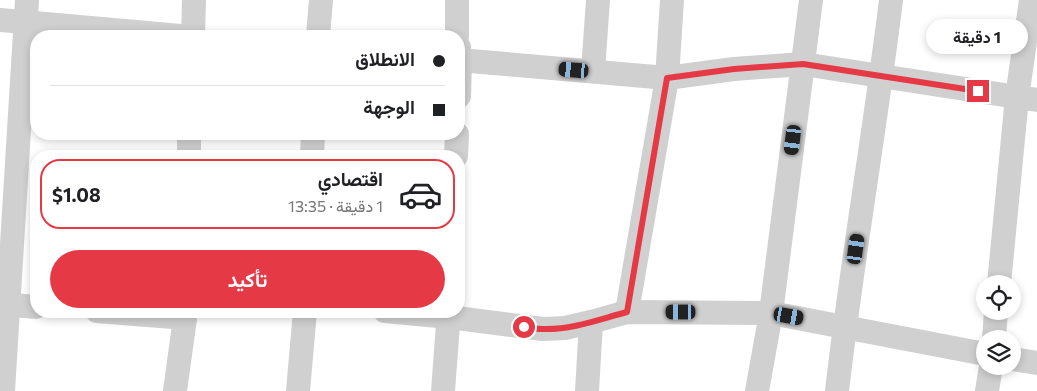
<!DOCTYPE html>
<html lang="ar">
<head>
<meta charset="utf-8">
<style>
  :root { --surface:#fff; --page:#f6f6f6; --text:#202124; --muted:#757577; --line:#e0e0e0; --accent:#e63946 }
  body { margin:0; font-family:Commissioner,Vazirmatn,sans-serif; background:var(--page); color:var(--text); direction:rtl; height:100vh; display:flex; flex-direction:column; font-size:19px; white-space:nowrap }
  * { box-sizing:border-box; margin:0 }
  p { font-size:16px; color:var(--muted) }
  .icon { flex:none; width:28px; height:28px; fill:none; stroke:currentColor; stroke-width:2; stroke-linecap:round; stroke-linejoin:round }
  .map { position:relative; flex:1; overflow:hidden; direction:ltr }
  .details { position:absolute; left:30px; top:150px; width:435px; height:168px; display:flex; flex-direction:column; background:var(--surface); border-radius:20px; box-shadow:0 2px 8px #0003; direction:rtl }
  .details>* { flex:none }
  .guide { position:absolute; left:30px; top:30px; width:435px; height:110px; border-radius:20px; box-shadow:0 2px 8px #0003; direction:rtl; display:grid; align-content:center; height:110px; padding:0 20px; background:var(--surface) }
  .controls { position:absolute; left:976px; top:275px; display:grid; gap:10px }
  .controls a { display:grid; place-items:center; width:45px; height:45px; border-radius:50%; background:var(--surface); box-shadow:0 2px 8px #0003; font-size:25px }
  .end { position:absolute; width:22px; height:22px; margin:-11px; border:6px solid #e63946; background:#fff; box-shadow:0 0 0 2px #fff }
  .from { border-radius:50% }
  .bubble { position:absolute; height:35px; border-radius:18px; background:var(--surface); box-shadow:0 2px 8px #0003; font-size:16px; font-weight:700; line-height:35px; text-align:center; direction:rtl }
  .car { position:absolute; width:15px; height:30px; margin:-15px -8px; border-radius:6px; box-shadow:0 0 4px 1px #0007; background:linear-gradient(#222 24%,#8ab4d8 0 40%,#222 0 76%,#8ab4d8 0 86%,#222 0) }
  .guide b { display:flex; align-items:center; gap:18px; height:48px; font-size:19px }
  .guide b+b { border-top:1px solid var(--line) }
  .guide i { width:12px; height:12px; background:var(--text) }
  ul { padding:9px 0 0; list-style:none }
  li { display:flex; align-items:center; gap:15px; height:70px; margin:0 10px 8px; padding:0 10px; border:2px solid var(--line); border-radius:20px }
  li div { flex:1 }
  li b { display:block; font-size:19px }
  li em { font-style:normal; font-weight:700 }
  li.on { border-color:var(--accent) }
  li>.icon { width:45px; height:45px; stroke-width:1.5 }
  .cta { display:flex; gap:10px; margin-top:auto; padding:10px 20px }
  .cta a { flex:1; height:58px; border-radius:30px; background:var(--accent); color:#fff; font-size:20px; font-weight:700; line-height:58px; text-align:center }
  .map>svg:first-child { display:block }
</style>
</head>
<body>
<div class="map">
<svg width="1037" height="391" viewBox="0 0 1037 391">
  <rect width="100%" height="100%" fill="#fff"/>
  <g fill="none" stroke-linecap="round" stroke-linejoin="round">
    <g stroke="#d0d0d0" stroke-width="24">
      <path d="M 0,20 L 181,36"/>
      <path d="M 193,36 L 194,0"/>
      <path d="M 318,36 L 321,0"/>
      <path d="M 457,36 L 457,0"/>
      <path d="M 459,47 L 460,60 L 459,96"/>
      <path d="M 459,60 L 667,78 L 734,69 L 803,64 L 1037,100"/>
      <path d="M 593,71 L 598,0"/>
      <path d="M 189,156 L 189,134"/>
      <path d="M 312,156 L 313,134"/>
      <path d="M 456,156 L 457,134"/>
      <path d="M 999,284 L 1017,97 L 1031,0"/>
      <path d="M 0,304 L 36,307"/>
      <path d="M 97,311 L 185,318"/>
      <path d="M 385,311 L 449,317 L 543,329 L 565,328 L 591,322 L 627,312 L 771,313 L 985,354"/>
      <path d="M 627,312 L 667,78 L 672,0"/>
      <path d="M 994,339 L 996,311"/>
      <path d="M 1012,359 L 1037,363"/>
      <path d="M 3,391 L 27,0"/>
      <path d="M 175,391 L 185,318 L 185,311"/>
      <path d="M 298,391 L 305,311"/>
      <path d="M 443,391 L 449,311"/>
      <path d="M 587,391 L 591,322"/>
      <path d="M 757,391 L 771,313 L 811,0"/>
      <path d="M 837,391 C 852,260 875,131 891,0"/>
      <path d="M 987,391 L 991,366"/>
    </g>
  </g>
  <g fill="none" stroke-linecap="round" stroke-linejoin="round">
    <path stroke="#e63946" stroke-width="6" d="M 524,327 C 530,328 537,329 543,329 C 572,330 600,319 627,312 L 667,78 L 734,69 L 803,64 L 978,91"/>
  </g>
</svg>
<div class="controls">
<a><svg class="icon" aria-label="locate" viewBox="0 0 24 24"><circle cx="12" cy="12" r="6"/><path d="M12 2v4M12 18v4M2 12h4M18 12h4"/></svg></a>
<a><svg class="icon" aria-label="layers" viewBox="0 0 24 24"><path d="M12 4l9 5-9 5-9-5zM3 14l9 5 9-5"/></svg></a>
</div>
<i class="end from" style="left:524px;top:327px"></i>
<i class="end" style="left:978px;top:91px"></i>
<div class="bubble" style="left:926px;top:19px;width:102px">1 دقيقة</div>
<i class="car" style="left:574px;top:70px;rotate:275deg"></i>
<i class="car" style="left:793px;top:140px;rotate:187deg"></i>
<i class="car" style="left:856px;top:249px;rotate:8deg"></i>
<i class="car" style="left:681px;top:312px;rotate:270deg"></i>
<i class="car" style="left:789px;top:316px;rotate:100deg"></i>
<div class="guide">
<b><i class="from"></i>الانطلاق</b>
<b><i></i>الوجهة</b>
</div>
<section class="details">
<ul>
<li class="on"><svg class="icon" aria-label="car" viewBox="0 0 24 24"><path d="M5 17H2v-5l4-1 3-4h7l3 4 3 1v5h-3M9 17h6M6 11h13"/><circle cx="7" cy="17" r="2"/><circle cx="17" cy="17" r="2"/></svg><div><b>اقتصادي</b><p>1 دقيقة · 13:35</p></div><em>$1.08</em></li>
</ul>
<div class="cta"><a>تأكيد</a></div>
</section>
</div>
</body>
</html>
